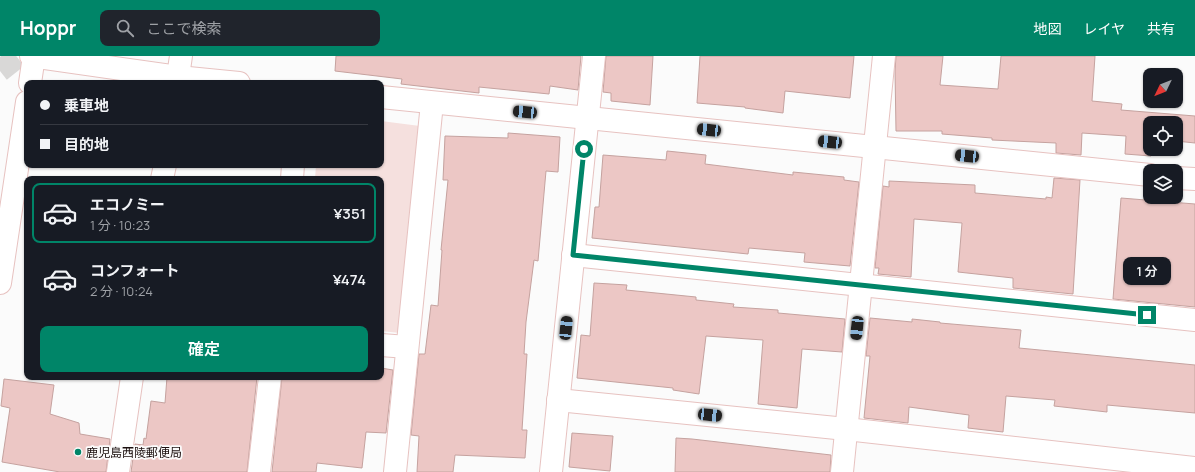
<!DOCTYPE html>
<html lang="ja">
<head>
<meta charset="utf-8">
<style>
  :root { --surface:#171b24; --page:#20242c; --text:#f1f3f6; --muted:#9ea1a6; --line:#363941; --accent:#008568 }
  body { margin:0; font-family:Manrope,"Noto Sans JP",sans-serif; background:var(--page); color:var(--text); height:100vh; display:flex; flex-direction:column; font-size:15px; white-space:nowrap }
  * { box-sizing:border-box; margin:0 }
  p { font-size:13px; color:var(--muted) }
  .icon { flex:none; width:22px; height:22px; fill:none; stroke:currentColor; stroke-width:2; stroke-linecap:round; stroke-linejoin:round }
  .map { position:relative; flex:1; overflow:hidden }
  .panel { position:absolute; left:24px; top:120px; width:360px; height:204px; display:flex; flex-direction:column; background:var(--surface); border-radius:8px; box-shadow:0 1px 3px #0004 }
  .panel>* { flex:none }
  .top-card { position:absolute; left:24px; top:24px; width:360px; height:88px; border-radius:8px; box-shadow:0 1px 3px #0004; display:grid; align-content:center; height:88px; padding:0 16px; background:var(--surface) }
  .needle { width:26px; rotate:227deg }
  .tools { position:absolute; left:1143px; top:12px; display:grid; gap:8px }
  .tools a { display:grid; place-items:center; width:40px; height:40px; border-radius:8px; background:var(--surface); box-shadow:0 1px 3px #0004; font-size:20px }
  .end { position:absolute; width:18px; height:18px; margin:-9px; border:5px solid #008568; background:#fff; box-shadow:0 0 0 2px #fff }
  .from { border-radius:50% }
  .bubble { position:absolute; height:28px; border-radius:8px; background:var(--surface); box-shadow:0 1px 3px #0004; font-size:13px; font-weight:600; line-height:28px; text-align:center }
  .car { position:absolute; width:12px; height:24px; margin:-12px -6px; border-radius:5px; box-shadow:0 0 3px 1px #0007; background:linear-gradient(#222 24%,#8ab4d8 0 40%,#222 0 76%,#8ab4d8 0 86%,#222 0) }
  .top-card b { display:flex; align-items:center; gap:14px; height:38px; font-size:15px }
  .top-card b+b { border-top:1px solid var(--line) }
  .top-card i { width:10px; height:10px; background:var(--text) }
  ul { padding:7px 0 0; list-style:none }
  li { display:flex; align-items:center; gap:12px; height:60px; margin:0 8px 6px; padding:0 8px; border:2px solid transparent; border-radius:8px }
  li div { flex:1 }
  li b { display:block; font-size:15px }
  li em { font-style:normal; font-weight:600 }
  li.active { border-color:var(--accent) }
  li>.icon { width:36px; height:36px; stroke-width:1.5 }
  .primary-button { display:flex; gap:8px; margin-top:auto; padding:8px 16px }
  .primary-button a { flex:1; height:46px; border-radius:8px; background:var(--accent); color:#fff; font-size:16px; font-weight:600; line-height:46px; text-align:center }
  header { display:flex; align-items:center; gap:24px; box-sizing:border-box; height:56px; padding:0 20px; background:var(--accent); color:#fff }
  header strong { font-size:19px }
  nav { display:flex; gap:22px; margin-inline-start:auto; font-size:14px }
  .search { width:280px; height:36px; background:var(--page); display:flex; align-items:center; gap:10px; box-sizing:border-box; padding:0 14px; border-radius:8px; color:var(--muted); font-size:15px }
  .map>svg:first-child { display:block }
</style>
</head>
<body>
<header>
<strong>Hoppr</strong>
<div class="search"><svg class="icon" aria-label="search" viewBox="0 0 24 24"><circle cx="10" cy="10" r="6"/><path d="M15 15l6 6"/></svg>ここで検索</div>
<nav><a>地図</a><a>レイヤ</a><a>共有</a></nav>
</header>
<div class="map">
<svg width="1195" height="416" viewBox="0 0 1195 416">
  <rect width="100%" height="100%" fill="#fbfbfb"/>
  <path fill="#f5e0de" d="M 381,65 L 420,70 L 400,277 L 381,275 L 381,123 L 315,123 L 316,109 L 381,109 Z"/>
  <g fill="#ecc7c5" stroke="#c5a29f">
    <path d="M 336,0 L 581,0 L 578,34 L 550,30 L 549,38 L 479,31 L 479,37 L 401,28 L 402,23 L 335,15 Z"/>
    <path d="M 606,0 L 653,0 L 650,49 L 611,45 L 611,37 L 603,36 Z"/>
    <path d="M 700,0 L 854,0 L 850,42 L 785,35 L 783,57 L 745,52 L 745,51 L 697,47 Z"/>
    <path d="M 896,0 L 943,0 L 940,29 L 998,33 L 1001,0 L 1095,0 L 1092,45 L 1122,48 L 1121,54 L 1195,60 L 1195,87 L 1176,85 L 1176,67 L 1150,67 L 1151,100 L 1125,98 L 1126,80 L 1082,77 L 1081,99 L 1056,97 L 1056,87 L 992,84 L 992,82 L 942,78 L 942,75 L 896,75 L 895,15 Z"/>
    <path d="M 508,77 L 560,81 L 558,116 L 546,115 L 538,205 L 534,204 L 526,266 L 524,298 L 527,298 L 522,374 L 527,374 L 525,402 L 455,399 L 453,416 L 417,416 L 419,380 L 411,379 L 419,298 L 425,298 L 431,249 L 438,250 L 442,194 L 441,194 L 448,124 L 443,124 L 445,80 L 508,82 Z"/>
    <path d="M 667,95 L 706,99 L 705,108 L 793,119 L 793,116 L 844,121 L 844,124 L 859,126 L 850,210 L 804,206 L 805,197 L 749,192 L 748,198 L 592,182 L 595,151 L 599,151 L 603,99 L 666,104 Z"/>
    <path d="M 1054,122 L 1080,124 L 1073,238 L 1013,232 L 1013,222 L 958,216 L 962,167 L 914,163 L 911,221 L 878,218 L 879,212 L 875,212 L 883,130 L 889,131 L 889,125 L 975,129 L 975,137 L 1046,143 L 1046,141 L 1052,142 Z"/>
    <path d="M 1121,142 L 1195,148 L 1195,251 L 1113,243 Z"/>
    <path d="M 594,227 L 627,229 L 626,234 L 696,241 L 696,244 L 734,248 L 733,251 L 778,254 L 778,257 L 845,263 L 842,296 L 802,293 L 797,352 L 758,348 L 763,284 L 706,280 L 699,338 L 673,334 L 673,332 L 577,322 L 581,279 L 590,280 Z"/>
    <path d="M 870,262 L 912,266 L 912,263 L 940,266 L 940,267 L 1021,274 L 1019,292 L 1195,309 L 1195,357 L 1107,349 L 1107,356 L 1054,350 L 1055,344 L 1006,340 L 1003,376 L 968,372 L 969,359 L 909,351 L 908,367 L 864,362 L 870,300 L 866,300 Z"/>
    <path d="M 381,312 L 393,314 L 386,377 L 366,376 L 362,412 L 317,407 L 316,416 L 272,416 L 282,321 L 381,321 Z"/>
    <path d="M 167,321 L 257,321 L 247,416 L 131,416 L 135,388 L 143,389 L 144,382 L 146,383 L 151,345 L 165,347 Z"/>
    <path d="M 4,323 L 54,329 L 50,358 L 79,367 L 80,378 L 110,383 L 106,416 L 60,416 L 2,406 L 10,352 L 1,350 Z"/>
    <path d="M 572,377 L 613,380 L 610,415 L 569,411 Z"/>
    <path d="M 676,382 L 692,383 L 831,399 L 830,416 L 675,416 Z"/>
  </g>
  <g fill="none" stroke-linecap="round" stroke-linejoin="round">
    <path stroke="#d9d8d7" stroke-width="22" stroke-dasharray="22 11" stroke-linecap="butt" d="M 0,15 L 19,0"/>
    <g stroke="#e7c2c0" stroke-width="24">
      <g id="street">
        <path d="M 31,0 L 178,21 L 239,27"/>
        <path d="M 30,27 L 34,0"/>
        <path d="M 177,27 L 181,0"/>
        <path d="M 381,41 L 1150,119"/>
        <path d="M 1176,122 L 1195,123"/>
        <path d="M 162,123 L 165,109"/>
        <path d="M 292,123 L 293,109"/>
        <path d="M 573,199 L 1195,264"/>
        <path d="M 0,227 L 27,46"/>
        <path d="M 381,289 L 407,291"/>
        <path d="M 558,344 L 846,373 L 1195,412"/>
        <path d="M 118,416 L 132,321"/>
        <path d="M 259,416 L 270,321"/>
        <path d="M 395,416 L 432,47"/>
        <path d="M 551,416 L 594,0"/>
        <path d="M 842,416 L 884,0"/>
      </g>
    </g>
    <use href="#street" stroke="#fff" stroke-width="22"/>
  </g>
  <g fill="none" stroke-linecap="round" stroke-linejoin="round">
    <path stroke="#008568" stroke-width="5" d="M 584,93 L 573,199 L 1147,259"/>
  </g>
  <circle fill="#008568" stroke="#fbfbfb" stroke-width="1.5" cx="78" cy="396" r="4"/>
  <g text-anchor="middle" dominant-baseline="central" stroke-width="3.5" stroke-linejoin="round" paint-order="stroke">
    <g font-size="12" fill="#1b0f0e" stroke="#fbfbfb" text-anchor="start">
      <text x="86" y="396">鹿児島西陵郵便局</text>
    </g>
  </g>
</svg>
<div class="tools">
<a><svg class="needle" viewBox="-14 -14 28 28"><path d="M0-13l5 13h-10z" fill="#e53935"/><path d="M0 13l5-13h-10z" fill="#9ea1a6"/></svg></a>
<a><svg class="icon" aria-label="locate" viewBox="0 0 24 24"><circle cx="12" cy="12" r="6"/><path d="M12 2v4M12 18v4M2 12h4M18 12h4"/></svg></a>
<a><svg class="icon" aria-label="layers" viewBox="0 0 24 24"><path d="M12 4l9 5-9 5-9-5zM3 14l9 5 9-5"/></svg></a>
</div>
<i class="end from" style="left:584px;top:93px"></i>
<i class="end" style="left:1147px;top:259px"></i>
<div class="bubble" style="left:1123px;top:201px;width:48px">1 分</div>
<i class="car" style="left:525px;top:56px;rotate:275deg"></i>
<i class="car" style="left:709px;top:74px;rotate:276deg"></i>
<i class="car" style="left:830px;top:86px;rotate:276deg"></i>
<i class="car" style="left:967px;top:100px;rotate:276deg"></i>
<i class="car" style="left:566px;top:272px;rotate:6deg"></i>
<i class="car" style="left:857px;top:272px;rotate:186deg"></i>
<i class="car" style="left:710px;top:359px;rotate:96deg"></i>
<div class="top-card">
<b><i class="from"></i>乗車地</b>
<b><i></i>目的地</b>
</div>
<section class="panel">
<ul>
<li class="active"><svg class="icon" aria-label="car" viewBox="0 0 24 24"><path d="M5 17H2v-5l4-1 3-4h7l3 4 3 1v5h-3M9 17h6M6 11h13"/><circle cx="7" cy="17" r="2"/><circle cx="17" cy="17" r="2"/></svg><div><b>エコノミー</b><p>1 分 · 10:23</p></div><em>¥351</em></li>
<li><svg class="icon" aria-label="car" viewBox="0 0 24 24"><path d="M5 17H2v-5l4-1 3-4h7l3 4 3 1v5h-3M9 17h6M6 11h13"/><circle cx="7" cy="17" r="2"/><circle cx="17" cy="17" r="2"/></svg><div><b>コンフォート</b><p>2 分 · 10:24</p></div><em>¥474</em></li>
</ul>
<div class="primary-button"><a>確定</a></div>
</section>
</div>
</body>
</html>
